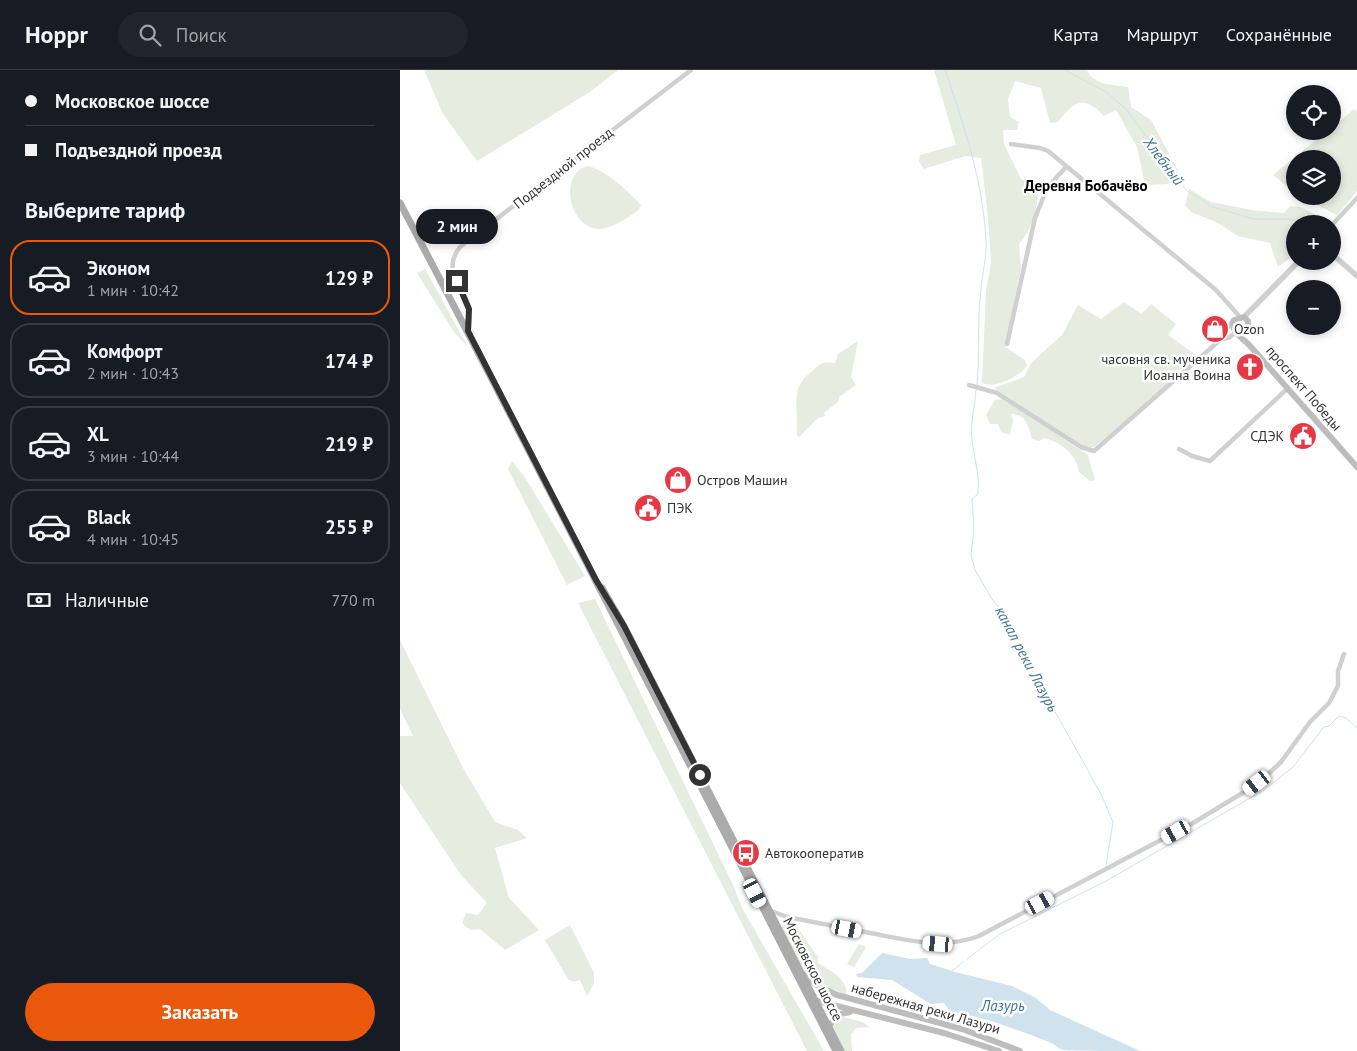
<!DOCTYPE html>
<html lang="ru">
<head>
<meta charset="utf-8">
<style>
  :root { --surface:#171b24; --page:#20242c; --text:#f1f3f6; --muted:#9ea1a6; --line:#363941; --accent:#ea580c }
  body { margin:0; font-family:"PT Sans",sans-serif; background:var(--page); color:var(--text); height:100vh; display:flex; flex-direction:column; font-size:19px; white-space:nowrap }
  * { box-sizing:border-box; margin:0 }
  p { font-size:16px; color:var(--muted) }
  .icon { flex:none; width:28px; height:28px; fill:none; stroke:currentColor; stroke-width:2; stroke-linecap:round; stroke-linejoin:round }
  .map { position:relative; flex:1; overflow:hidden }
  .sheet { display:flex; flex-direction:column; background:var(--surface); width:400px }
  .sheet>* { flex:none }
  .top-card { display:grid; align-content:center; height:110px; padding:0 25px; background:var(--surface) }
  .fabs { position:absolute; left:886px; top:15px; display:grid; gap:10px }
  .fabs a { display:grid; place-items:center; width:55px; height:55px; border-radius:50%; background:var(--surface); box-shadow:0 2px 8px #0003; font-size:25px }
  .end { position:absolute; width:22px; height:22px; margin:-11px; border:6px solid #333; background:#fff; box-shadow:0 0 0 2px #fff }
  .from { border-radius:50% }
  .bubble { position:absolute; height:35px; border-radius:18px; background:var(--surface); box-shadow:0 2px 8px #0003; font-size:16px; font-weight:800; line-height:35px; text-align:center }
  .car { position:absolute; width:15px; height:30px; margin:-15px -8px; border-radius:6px; box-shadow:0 0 4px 1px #0007; background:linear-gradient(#fff 24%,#345 0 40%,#fff 0 76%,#345 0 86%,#fff 0) }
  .top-card b { display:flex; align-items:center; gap:18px; height:48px; font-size:19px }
  .top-card b+b { border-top:1px solid var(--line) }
  .top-card i { width:12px; height:12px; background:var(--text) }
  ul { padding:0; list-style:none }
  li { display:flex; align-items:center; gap:15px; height:75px; margin:0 10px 8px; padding:0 15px; border:2px solid var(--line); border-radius:20px }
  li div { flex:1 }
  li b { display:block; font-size:19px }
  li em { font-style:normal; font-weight:800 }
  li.on { border-color:var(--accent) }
  li>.icon { width:45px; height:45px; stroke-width:1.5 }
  h2 { padding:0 25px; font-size:22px; line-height:60px }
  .pay { display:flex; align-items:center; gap:12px; height:55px; padding:0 25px; font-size:19px }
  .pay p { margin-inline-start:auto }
  .cta { display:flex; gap:10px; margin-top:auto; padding:10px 25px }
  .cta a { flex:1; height:58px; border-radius:30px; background:var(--accent); color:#fff; font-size:20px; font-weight:800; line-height:58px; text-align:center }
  header { display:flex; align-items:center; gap:30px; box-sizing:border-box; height:70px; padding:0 25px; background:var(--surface); border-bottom:1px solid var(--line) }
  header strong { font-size:24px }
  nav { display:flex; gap:28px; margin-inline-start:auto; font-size:18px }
  .search { width:350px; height:45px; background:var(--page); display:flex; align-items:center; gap:12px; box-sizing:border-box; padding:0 18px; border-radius:28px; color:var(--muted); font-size:19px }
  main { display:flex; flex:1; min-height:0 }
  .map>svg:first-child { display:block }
</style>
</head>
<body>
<header>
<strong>Hoppr</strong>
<div class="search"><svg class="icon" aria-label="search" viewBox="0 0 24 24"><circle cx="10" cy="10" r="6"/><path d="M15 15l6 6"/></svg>Поиск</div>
<nav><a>Карта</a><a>Маршрут</a><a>Сохранённые</a></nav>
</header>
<main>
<section class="sheet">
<div class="top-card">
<b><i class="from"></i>Московское шоссе</b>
<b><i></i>Подъездной проезд</b>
</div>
<h2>Выберите тариф</h2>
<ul>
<li class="on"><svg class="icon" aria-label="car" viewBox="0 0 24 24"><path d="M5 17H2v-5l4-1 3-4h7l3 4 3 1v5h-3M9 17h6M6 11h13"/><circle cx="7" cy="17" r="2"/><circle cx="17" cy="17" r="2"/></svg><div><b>Эконом</b><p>1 мин · 10:42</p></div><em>129 ₽</em></li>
<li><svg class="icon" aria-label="car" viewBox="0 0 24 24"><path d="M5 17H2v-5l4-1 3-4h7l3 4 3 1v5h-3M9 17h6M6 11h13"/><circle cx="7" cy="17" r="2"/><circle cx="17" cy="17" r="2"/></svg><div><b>Комфорт</b><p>2 мин · 10:43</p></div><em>174 ₽</em></li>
<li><svg class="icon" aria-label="car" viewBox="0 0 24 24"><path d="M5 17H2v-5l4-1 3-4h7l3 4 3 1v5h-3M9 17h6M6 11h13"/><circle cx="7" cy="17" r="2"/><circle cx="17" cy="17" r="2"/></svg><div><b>XL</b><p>3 мин · 10:44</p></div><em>219 ₽</em></li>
<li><svg class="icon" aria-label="car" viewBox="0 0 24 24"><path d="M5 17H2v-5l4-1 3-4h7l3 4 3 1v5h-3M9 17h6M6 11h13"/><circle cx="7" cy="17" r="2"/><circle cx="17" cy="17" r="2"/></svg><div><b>Black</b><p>4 мин · 10:45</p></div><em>255 ₽</em></li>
</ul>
<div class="pay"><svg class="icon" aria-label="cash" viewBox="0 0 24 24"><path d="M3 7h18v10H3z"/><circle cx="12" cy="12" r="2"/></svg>Наличные<p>770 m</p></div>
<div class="cta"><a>Заказать</a></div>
</section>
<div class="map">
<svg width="957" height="981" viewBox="0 0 957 981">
  <rect width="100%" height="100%" fill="#fff"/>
  <g fill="#e6ecdf">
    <path d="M 24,0 L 218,0 L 190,22 L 77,91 L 43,44 Z"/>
    <path d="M 534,0 L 687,0 C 693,15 714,15 728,17 L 731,37 L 751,50 L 780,104 L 768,114 L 745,115 L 737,77 L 716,40 L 704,46 C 684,24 673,32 658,52 L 650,53 L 641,18 L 615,11 L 608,29 L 610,47 L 619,52 L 617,60 L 603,60 L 604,74 L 621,109 L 638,118 C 638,138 632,160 619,174 L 621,199 L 605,277 L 625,290 L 627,296 C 618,307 596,319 582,313 L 586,221 L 591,193 L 588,146 L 581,88 L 565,86 L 524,99 L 519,92 L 520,85 L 556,75 Z"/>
    <path d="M 954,39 L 957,42 L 957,121 L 937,145 L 899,126 L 932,126 L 932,89 L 895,89 L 895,123 L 873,105 L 927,61 L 932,61 L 933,57 Z"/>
    <path d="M 188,96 C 207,101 228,121 241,135 L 239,140 C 228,147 211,160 197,159 C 169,156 158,103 188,96 Z"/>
    <path d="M 789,119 L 811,132 L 852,140 L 884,143 L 890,136 L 900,137 L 930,151 L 928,154 L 895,154 L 895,184 L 878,197 L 870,173 L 838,166 L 816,152 L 793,143 L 785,136 Z"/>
    <path d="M 25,199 L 68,277 L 54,262 L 17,203 Z"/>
    <path d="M 724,232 L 741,244 L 751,234 L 776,254 L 768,265 L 799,287 L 780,300 L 771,302 L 771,309 L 760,322 L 694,377 L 684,377 L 594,318 L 624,307 L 632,292 L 662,265 L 678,235 L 701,249 Z"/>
    <path d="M 458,271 L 451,307 L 456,315 L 439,327 L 439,331 L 424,343 L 426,346 L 418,348 L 399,367 L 397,365 C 399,342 389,319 410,303 C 414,300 419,294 423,293 C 426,292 432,293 435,293 L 438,284 Z"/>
    <path d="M 603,329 L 688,385 L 695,410 L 690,411 L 679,402 C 676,384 663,374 645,368 L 639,371 L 632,369 C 628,356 626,344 611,344 L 613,350 L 610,365 L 601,362 L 598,354 L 590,354 L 586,345 L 595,330 Z"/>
    <path d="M 112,391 L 124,406 L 185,506 L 167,515 L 108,399 Z"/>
    <path d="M 195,529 L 333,815 L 342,838 L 424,981 L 407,981 L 178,533 Z"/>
    <path d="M 0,570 L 63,698 L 95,752 L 118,760 L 127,768 L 95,778 L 109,828 L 139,860 L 105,880 L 80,859 L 70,860 L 62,853 L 66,843 L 78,845 L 87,833 L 61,805 L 0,713 L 0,666 L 13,666 L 0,639 Z"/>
    <path d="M 387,852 L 397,857 L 418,887 L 418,893 C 429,900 449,909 446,925 L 424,916 L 405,903 L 382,860 L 382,853 Z"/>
    <path d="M 170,855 L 194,903 L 194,913 L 187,926 L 180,910 L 174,912 L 168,909 L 145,870 Z"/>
    <path d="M 459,874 L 466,877 L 454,897 L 447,894 Z"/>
    <path d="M 440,946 L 462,952 L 470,957 L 456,958 L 451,964 L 452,981 L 444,981 L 432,956 L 437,947 Z"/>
  </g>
  <path fill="#cfe2ee" d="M 482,883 L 510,889 L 527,888 L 530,894 L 555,902 L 612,916 L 636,928 L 650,940 L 740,981 C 727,981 672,981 663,980 C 660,979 657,976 653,974 C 640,967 561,939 551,943 L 544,933 L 531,934 L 492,910 L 457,907 L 456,904 L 462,903 Z"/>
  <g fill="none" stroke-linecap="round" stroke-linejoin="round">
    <g stroke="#cfe2ee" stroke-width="1">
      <path d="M 545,0 C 564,55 583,112 586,170 C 587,188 582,203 581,219 C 577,251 580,283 577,315"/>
      <path d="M 665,0 L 706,22 L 726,39 L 786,120 L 813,137 L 854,149 L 889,149 L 910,154"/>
      <path d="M 576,320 C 575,335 570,354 572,370 C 574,389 580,404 578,424 L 572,429 L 574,459 L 571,485 L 575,500 L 592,529 L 610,551 L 619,577 L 701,724 L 713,752 L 706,795"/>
      <path d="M 567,889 L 600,864 L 706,811 L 864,720 L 893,697 L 924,657 L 929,656 L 939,646 L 946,648 L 957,658"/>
      <path d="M 552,901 L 563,892"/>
    </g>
    <g stroke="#d0d0d0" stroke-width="4.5">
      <path d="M 611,74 L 640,78 L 648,81 L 816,220 L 840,247"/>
      <path d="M 932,155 L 957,128"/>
      <path d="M 69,261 C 69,254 70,245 68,238 C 61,214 42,200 60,177 L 291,0"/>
      <path d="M 820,270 L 830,267 L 836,262"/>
      <path d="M 607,274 L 635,148 L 647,118 L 666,97"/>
      <path d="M 569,315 L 597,323 L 681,377 L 694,381 L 820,270 L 832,252"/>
      <path d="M 779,379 L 792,386 L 810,391 L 888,318"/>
      <path d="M 369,840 L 387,847 C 415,852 442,858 470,863 C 507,870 542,880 579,866 L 793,753 L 849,719 L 865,707 L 881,692 L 910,652 L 929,633 L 938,616 L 938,601 L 944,584"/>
    </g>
    <g stroke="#d0d0d0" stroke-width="5.5">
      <path d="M 932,184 L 957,206"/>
      <path d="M 844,247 L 899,191"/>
    </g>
    <g stroke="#bdbdbd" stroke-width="6">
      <path d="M 837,263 L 844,263 L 848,258 L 848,251 L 844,247 L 834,250 C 829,261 844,269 851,277 L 957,397"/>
      <path d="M 401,903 L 418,916 L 437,925 L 562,959 L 620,981"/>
      <path d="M 413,930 L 544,963 L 599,981"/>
      <path d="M 429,957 L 436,945 L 450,942"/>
    </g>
    <g stroke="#ababab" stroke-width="7">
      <path d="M 0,133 C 148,414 291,698 436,981"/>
      <path d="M 202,518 L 224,556 L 441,981"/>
    </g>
  </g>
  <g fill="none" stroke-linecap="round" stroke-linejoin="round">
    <path stroke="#333" stroke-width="6" d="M 57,211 L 69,239 L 68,261 L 196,510 L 224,556 L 300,705"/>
  </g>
  <defs>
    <g id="shop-disc" transform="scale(1.4375)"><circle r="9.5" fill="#e63946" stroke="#fff"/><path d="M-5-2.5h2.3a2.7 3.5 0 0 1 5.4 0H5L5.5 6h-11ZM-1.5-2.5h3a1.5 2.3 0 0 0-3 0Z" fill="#fff"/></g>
    <g id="church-disc" transform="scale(1.4375)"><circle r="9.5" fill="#e63946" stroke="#fff"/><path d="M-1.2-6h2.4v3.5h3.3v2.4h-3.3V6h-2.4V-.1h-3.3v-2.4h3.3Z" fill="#fff"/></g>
    <g id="civic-disc" transform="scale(1.4375)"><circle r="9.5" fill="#e63946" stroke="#fff"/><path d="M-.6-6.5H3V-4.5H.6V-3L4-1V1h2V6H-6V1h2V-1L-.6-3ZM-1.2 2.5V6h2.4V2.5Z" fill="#fff"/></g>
    <g id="bus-disc" transform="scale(1.4375)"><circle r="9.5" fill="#e63946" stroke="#fff"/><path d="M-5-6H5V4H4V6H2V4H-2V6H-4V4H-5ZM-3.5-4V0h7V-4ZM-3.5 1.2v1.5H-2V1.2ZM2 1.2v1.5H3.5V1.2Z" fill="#fff"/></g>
  </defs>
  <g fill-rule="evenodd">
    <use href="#shop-disc" x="815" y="259"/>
    <use href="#church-disc" x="850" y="297"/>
    <use href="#civic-disc" x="903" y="366"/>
    <use href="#shop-disc" x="278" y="410"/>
    <use href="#civic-disc" x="248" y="438"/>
    <use href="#bus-disc" x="346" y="783"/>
  </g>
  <g text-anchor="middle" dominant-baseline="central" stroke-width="5" stroke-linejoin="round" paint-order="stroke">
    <g font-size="14" fill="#333" stroke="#fff">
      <text transform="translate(163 98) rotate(-38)">Подъездной проезд</text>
      <text transform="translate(904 318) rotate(49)">проспект Победы</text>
      <text transform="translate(413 899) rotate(63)">Московское шоссе</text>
      <text transform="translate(526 938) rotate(16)">набережная реки Лазури</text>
    </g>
    <g font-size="14" fill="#333" stroke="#fff" text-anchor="start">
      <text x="834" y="259">Ozon</text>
      <text x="831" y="289" text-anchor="end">часовня св. мученика<tspan x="831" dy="16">Иоанна Воина</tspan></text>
      <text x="884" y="366" text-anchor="end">СДЭК</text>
      <text x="297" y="410">Остров Машин</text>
      <text x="267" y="438">ПЭК</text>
      <text x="365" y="783">Автокооператив</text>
    </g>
    <g font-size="15" font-style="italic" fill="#3f7597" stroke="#fff">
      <text transform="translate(764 91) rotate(53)">Хлебный</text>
      <text transform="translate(627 589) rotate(62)">канал реки Лазурь</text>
      <text x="603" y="935">Лазурь</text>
    </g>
    <g font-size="15" font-weight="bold" fill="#000" stroke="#fff">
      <text x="686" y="115">Деревня Бобачёво</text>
    </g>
  </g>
</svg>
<div class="fabs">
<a><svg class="icon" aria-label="locate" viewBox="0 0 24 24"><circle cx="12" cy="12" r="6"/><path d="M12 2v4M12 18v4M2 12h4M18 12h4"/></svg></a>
<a><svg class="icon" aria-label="layers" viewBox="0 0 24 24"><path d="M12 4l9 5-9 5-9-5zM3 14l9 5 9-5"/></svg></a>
<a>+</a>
<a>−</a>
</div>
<i class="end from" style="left:300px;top:705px"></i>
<i class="end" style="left:57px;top:211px"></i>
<div class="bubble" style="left:16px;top:139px;width:82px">2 мин</div>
<i class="car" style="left:857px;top:713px;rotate:233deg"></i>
<i class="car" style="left:776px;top:762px;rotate:241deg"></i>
<i class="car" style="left:355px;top:823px;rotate:153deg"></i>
<i class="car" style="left:640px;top:833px;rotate:62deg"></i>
<i class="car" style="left:447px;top:859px;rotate:101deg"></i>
<i class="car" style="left:538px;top:874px;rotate:275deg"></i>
</div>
</main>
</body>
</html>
